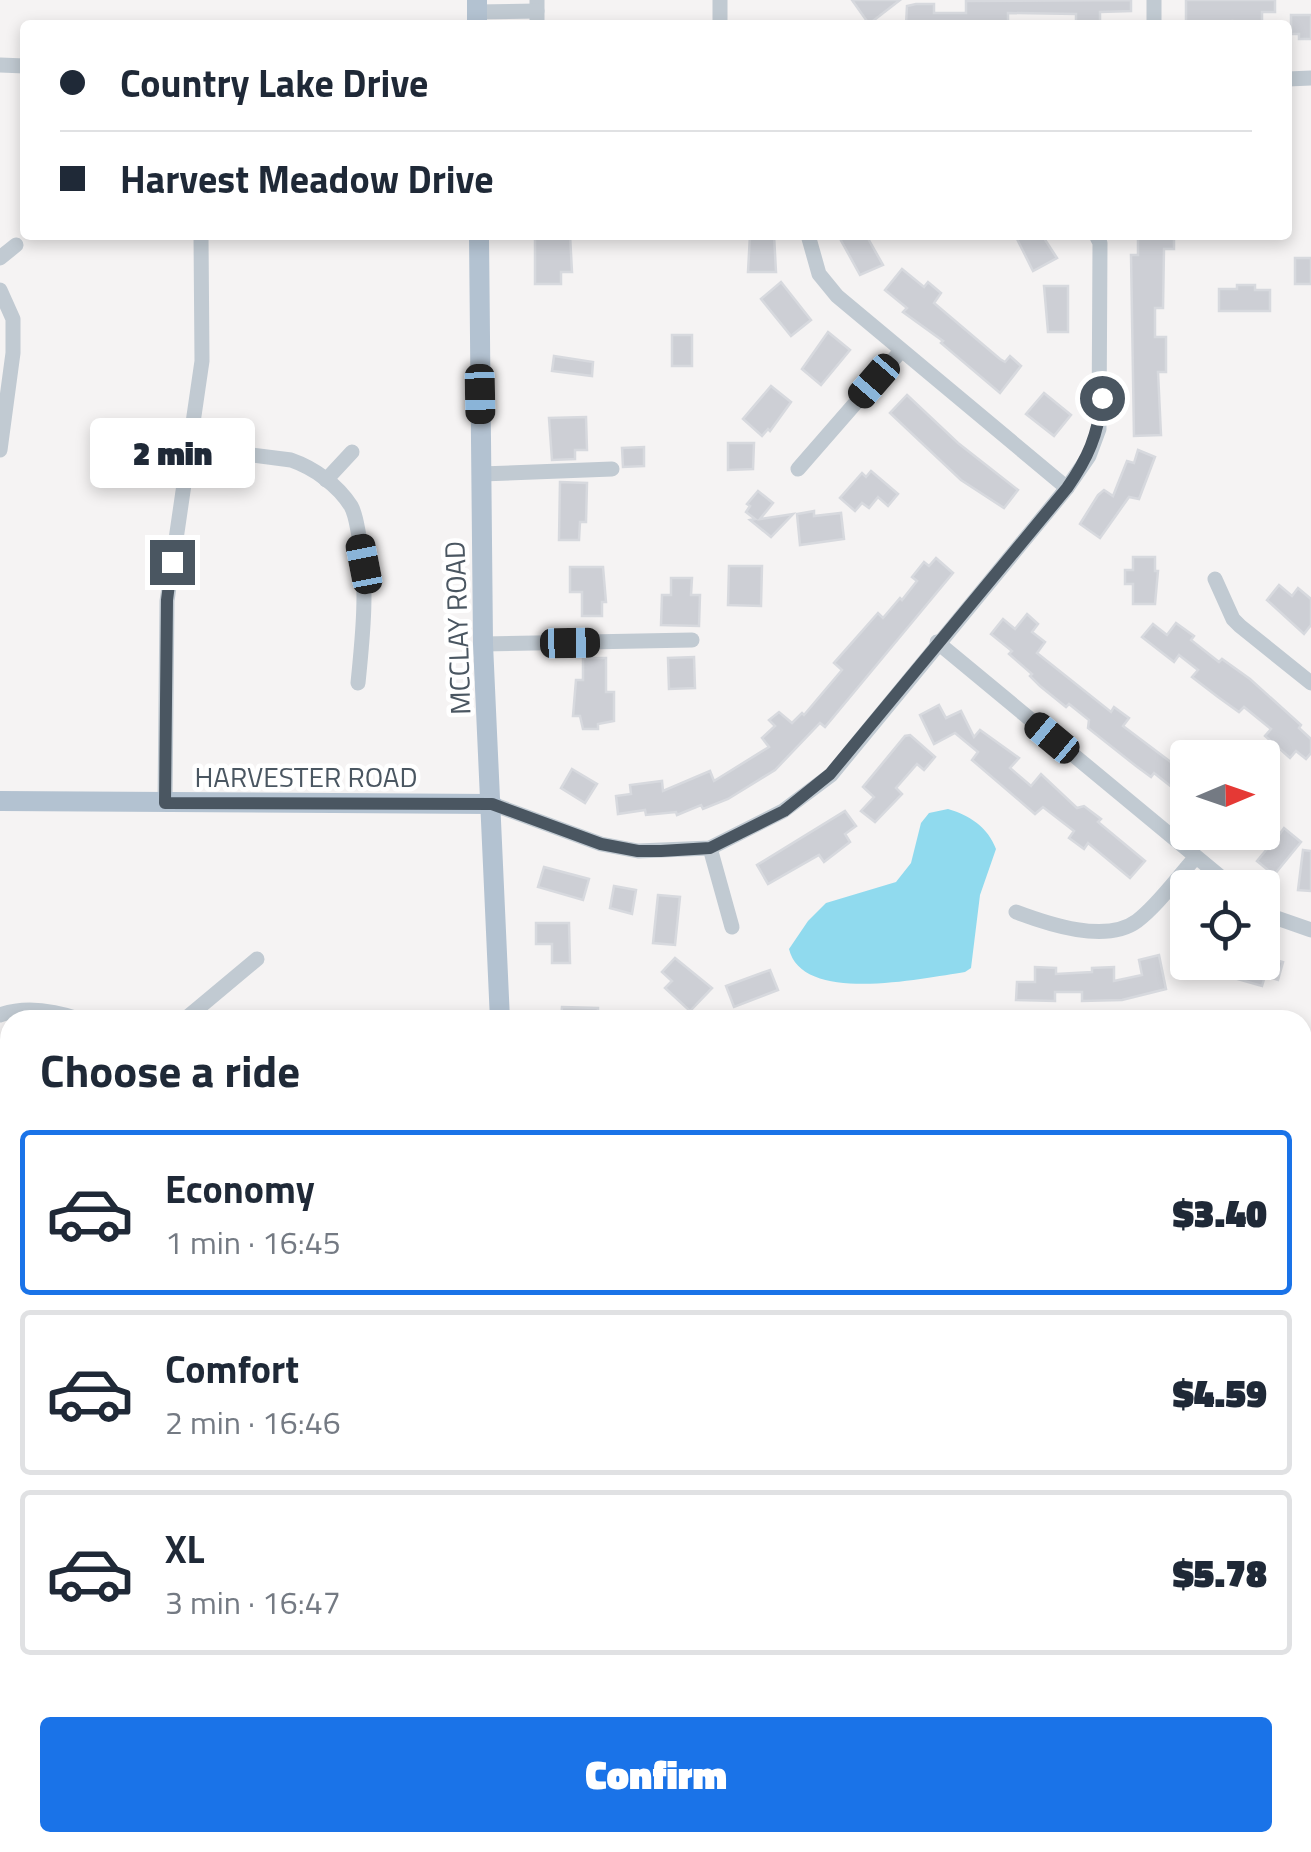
<!DOCTYPE html>
<html lang="en">
<head>
<meta charset="utf-8">
<style>
  :root { --surface:#fff; --page:#f6f6f7; --text:#1f2937; --muted:#747a83; --line:#e0e1e3; --accent:#1a73e8 }
  body { margin:0; font-family:"Titillium Web",sans-serif; background:var(--page); color:var(--text); height:100vh; display:flex; flex-direction:column; font-size:38px; white-space:nowrap }
  * { box-sizing:border-box; margin:0 }
  p { font-size:32px; color:var(--muted) }
  .icon { flex:none; width:55px; height:55px; fill:none; stroke:currentColor; stroke-width:2; stroke-linecap:round; stroke-linejoin:round }
  .map { position:relative; flex:1; overflow:hidden }
  .side { position:absolute; left:0px; top:1010px; width:1312px; height:842px; display:flex; flex-direction:column; background:var(--surface); border-radius:30px 30px 0 0; box-shadow:0 5px 15px #0003 }
  .side>* { flex:none }
  .hud { position:absolute; left:20px; top:20px; width:1272px; height:220px; border-radius:10px; box-shadow:0 5px 15px #0003; display:grid; align-content:center; height:220px; padding:0 40px; background:var(--surface) }
  .needle { width:65px; rotate:88deg }
  .controls { position:absolute; left:1170px; top:740px; display:grid; gap:20px }
  .controls a { display:grid; place-items:center; width:110px; height:110px; border-radius:10px; background:var(--surface); box-shadow:0 5px 15px #0003; font-size:50px }
  .end { position:absolute; width:45px; height:45px; margin:-22px; border:12px solid #4a5661; background:#fff; box-shadow:0 0 0 5px #fff }
  .from { border-radius:50% }
  .bubble { position:absolute; height:70px; border-radius:10px; background:var(--surface); box-shadow:0 5px 15px #0003; font-size:32px; font-weight:800; line-height:70px; text-align:center }
  .car { position:absolute; width:30px; height:60px; margin:-30px -15px; border-radius:12px; box-shadow:0 0 8px 2px #0007; background:linear-gradient(#222 24%,#8ab4d8 0 40%,#222 0 76%,#8ab4d8 0 86%,#222 0) }
  .hud b { display:flex; align-items:center; gap:35px; height:95px; font-size:38px }
  .hud b+b { border-top:2px solid var(--line) }
  .hud i { width:25px; height:25px; background:var(--text) }
  ul { padding:0; list-style:none }
  li { display:flex; align-items:center; gap:30px; height:165px; margin:0 20px 15px; padding:0 20px; border:5px solid var(--line); border-radius:10px }
  li div { flex:1 }
  li b { display:block; font-size:38px }
  li em { font-style:normal; font-weight:800 }
  li.selected { border-color:var(--accent) }
  li>.icon { width:90px; height:90px; stroke-width:1.5 }
  h2 { padding:0 40px; font-size:45px; line-height:120px }
  .cta { display:flex; gap:20px; margin-top:auto; padding:20px 40px }
  .cta a { flex:1; height:115px; border-radius:10px; background:var(--accent); color:#fff; font-size:40px; font-weight:800; line-height:115px; text-align:center }
  .map>svg:first-child { display:block }
</style>
</head>
<body>
<div class="map">
<svg width="1311" height="1852" viewBox="0 0 1311 1852">
  <rect width="100%" height="100%" fill="#f5f3f3"/>
  <path fill="#90daee" d="M 948,809 C 969,815 988,827 996,849 L 980,895 L 971,968 L 965,972 C 924,978 802,1005 789,949 L 808,921 L 826,903 L 896,882 L 911,863 L 921,823 L 929,813 Z"/>
  <g fill="#cdcfd5" stroke="#d7d9de" stroke-width="2.5">
    <path d="M 852,0 L 900,0 L 869,24 Z"/>
    <path d="M 1131,0 L 1131,11 L 1100,12 L 1100,25 L 1076,25 L 1076,14 L 1008,13 L 1008,25 L 906,25 L 907,6 L 916,4 L 934,4 L 934,13 L 966,13 L 966,1 Z"/>
    <path d="M 1186,0 L 1275,0 L 1275,12 L 1262,12 L 1262,22 L 1250,22 L 1250,25 L 1232,25 L 1232,21 L 1186,25 Z"/>
    <path d="M 1291,15 L 1311,15 L 1311,39 L 1299,39 L 1299,34 L 1291,34 Z"/>
    <path d="M 535,235 L 570,235 L 572,272 L 561,272 L 561,284 L 535,284 Z"/>
    <path d="M 750,235 L 774,235 L 776,272 L 748,272 Z"/>
    <path d="M 838,235 L 866,235 L 883,265 L 860,275 Z"/>
    <path d="M 1015,235 L 1042,235 L 1057,258 L 1033,271 Z"/>
    <path d="M 1138,235 L 1174,235 L 1174,249 L 1164,249 L 1163,308 L 1155,308 L 1155,337 L 1166,337 L 1166,372 L 1158,372 L 1161,435 L 1134,436 L 1131,255 L 1138,255 Z"/>
    <rect x="1295" y="258" width="16" height="26"/>
    <path d="M 902,269 L 924,287 L 928,282 L 941,293 L 934,303 L 1000,359 L 1005,362 L 1010,356 L 1021,366 L 1000,393 L 941,343 L 943,341 L 903,312 L 907,308 L 885,290 Z"/>
    <path d="M 781,282 L 811,320 L 791,336 L 761,299 Z"/>
    <path d="M 1237,285 L 1255,285 L 1255,290 L 1270,290 L 1270,311 L 1219,311 L 1219,289 L 1237,289 Z"/>
    <path d="M 1044,286 L 1068,286 L 1068,332 L 1048,332 Z"/>
    <path d="M 828,332 L 850,350 L 821,385 L 802,369 Z"/>
    <rect x="672" y="335" width="20" height="31"/>
    <path d="M 554,356 L 593,362 L 592,376 L 552,371 Z"/>
    <path d="M 771,386 L 791,402 L 770,431 L 768,429 L 762,436 L 743,419 Z"/>
    <path d="M 1044,393 L 1071,415 L 1054,436 L 1026,414 Z"/>
    <path d="M 907,395 L 958,443 L 1018,490 L 1004,508 L 961,480 L 890,413 Z"/>
    <path d="M 586,417 L 587,450 L 575,450 L 575,459 L 552,460 L 549,418 Z"/>
    <path d="M 728,443 L 754,443 L 753,469 L 728,470 Z"/>
    <path d="M 644,447 L 644,466 L 623,467 L 622,448 Z"/>
    <path d="M 1138,450 L 1155,457 L 1139,499 L 1129,497 L 1100,538 L 1080,524 L 1098,495 L 1104,490 L 1113,496 L 1127,461 L 1134,463 Z"/>
    <path d="M 871,471 L 898,494 L 888,506 L 878,497 L 869,508 L 862,503 L 855,511 L 840,498 L 862,473 L 866,477 Z"/>
    <path d="M 560,482 L 587,483 L 586,522 L 580,522 L 579,540 L 559,540 Z"/>
    <path d="M 758,491 L 773,503 L 760,519 L 793,514 L 771,537 L 750,520 L 755,519 L 746,512 L 750,506 L 747,504 Z"/>
    <path d="M 814,511 L 814,516 L 841,513 L 844,539 L 800,545 L 797,514 Z"/>
    <path d="M 1133,557 L 1155,557 L 1155,571 L 1158,571 L 1155,604 L 1133,604 L 1133,584 L 1125,584 L 1125,570 L 1133,570 Z"/>
    <path d="M 936,558 L 953,573 L 825,727 L 820,723 L 775,770 L 728,799 L 703,809 L 701,805 L 677,815 L 676,812 L 646,815 L 645,810 L 618,814 L 616,796 L 631,794 L 630,785 L 662,781 L 663,791 L 710,771 L 714,781 L 769,747 L 762,738 L 775,726 L 769,720 L 779,712 L 792,723 L 802,713 L 804,715 L 842,670 L 834,663 L 878,613 L 883,618 L 900,598 L 902,600 L 917,581 L 912,577 L 924,562 L 929,566 Z"/>
    <path d="M 729,566 L 762,566 L 761,606 L 728,605 Z"/>
    <path d="M 570,567 L 603,567 L 606,602 L 602,602 L 602,616 L 582,616 L 582,592 L 570,592 Z"/>
    <path d="M 671,578 L 692,578 L 691,595 L 700,595 L 699,626 L 661,625 L 662,595 L 671,595 Z"/>
    <path d="M 1279,585 L 1292,596 L 1298,588 L 1311,599 L 1311,625 L 1304,634 L 1267,600 Z"/>
    <path d="M 1027,614 L 1038,624 L 1032,632 L 1045,642 L 1037,653 L 1111,712 L 1114,707 L 1129,718 L 1123,726 L 1188,775 L 1188,800 L 1154,773 L 1151,777 L 1136,766 L 1088,728 L 1089,720 L 1069,704 L 1066,707 L 1040,686 L 1030,676 L 1032,674 L 1009,654 L 1012,651 L 991,634 L 1003,619 L 1015,629 Z"/>
    <path d="M 1176,623 L 1194,636 L 1191,640 L 1219,662 L 1222,659 L 1250,679 L 1301,725 L 1299,728 L 1311,739 L 1311,753 L 1306,759 L 1296,751 L 1290,758 L 1265,736 L 1271,729 L 1244,707 L 1239,712 L 1218,697 L 1192,677 L 1198,670 L 1179,655 L 1174,662 L 1142,637 L 1153,624 L 1167,635 Z"/>
    <path d="M 694,657 L 695,688 L 669,689 L 668,658 Z"/>
    <path d="M 583,658 L 606,658 L 606,692 L 614,692 L 614,721 L 598,724 L 598,729 L 583,729 L 580,716 L 573,716 L 576,680 L 583,680 Z"/>
    <path d="M 939,705 L 946,718 L 961,711 L 974,737 L 980,730 L 1019,758 L 1010,768 L 1031,786 L 1041,774 L 1077,808 L 1084,806 L 1101,819 L 1098,822 L 1145,861 L 1130,878 L 1088,843 L 1084,849 L 1069,838 L 1074,831 L 1043,807 L 1035,814 L 972,760 L 978,752 L 955,733 L 934,744 L 920,715 Z"/>
    <path d="M 910,735 L 935,757 L 924,770 L 917,764 L 896,788 L 902,794 L 875,822 L 861,811 L 874,797 L 863,787 L 905,736 Z"/>
    <path d="M 572,769 L 597,784 L 585,803 L 561,788 Z"/>
    <path d="M 845,811 L 856,826 L 845,834 L 850,842 L 824,862 L 819,855 L 768,884 L 757,865 Z"/>
    <path d="M 1266,824 L 1279,835 L 1284,828 L 1301,842 L 1274,875 L 1257,861 L 1267,849 L 1254,838 L 1262,832 Z"/>
    <path d="M 1303,850 L 1311,851 L 1311,891 L 1298,890 Z"/>
    <path d="M 544,867 L 589,879 L 583,900 L 538,887 Z"/>
    <path d="M 614,886 L 636,890 L 632,914 L 610,908 Z"/>
    <path d="M 658,895 L 680,897 L 675,945 L 653,943 Z"/>
    <path d="M 536,923 L 569,923 L 570,963 L 552,963 L 552,944 L 536,944 Z"/>
    <path d="M 1159,955 L 1166,989 L 1122,1000 L 1082,1001 L 1082,992 L 1055,992 L 1055,1001 L 1016,1000 L 1017,982 L 1035,982 L 1035,967 L 1056,968 L 1056,974 L 1092,972 L 1092,968 L 1114,967 L 1114,981 L 1142,975 L 1139,960 Z"/>
    <path d="M 1262,956 L 1283,962 L 1278,980 L 1265,976 L 1262,986 L 1230,977 L 1234,962 L 1262,962 Z"/>
    <path d="M 675,958 L 712,988 L 690,1011 L 665,988 L 672,981 L 662,972 Z"/>
    <path d="M 770,970 L 778,990 L 734,1007 L 726,986 Z"/>
    <path d="M 562,1007 L 598,1008 L 598,1020 L 561,1020 Z"/>
  </g>
  <g fill="none" stroke-linecap="round" stroke-linejoin="round">
    <g stroke="#c1cad2" stroke-width="15">
      <path d="M 537,0 L 537,25"/>
      <path d="M 1154,0 L 1154,25"/>
      <path d="M 477,12 L 537,11"/>
      <path d="M 720,25 L 720,0"/>
      <path d="M 0,65 L 25,66"/>
      <path d="M 1288,79 L 1311,78"/>
      <path d="M 808,235 L 819,274 L 837,296 L 1067,488"/>
      <path d="M 0,258 L 16,245"/>
      <path d="M 0,290 L 13,319 L 13,353 L 0,450"/>
      <path d="M 190,447 L 291,460 C 314,468 338,485 351,506 C 356,515 357,527 359,536 C 368,585 363,634 358,683"/>
      <path d="M 798,469 L 900,352"/>
      <path d="M 481,474 L 612,469"/>
      <path d="M 326,480 L 352,452"/>
      <path d="M 1215,579 L 1233,619 L 1240,626 L 1311,683"/>
      <path d="M 937,642 L 1234,888"/>
      <path d="M 483,644 L 692,640"/>
      <path d="M 165,803 L 167,601 L 202,361 L 201,235"/>
      <path d="M 492,804 L 601,844 L 638,851 L 710,848 L 783,811 L 831,775 L 1067,488 L 1089,456 L 1099,429 L 1100,243 L 1096,235"/>
      <path d="M 710,848 L 732,927"/>
      <path d="M 1262,910 L 1271,916 L 1311,930"/>
      <path d="M 1016,912 C 1048,924 1106,944 1137,921 C 1158,905 1177,878 1195,858"/>
      <path d="M 0,1015 C 26,1005 56,1011 82,1020"/>
      <path d="M 184,1020 L 257,959"/>
      <path d="M 1302,1138 L 1311,1138"/>
      <path d="M 0,1196 L 10,1194"/>
      <path d="M 0,1340 L 10,1340"/>
      <path d="M 0,1490 L 10,1489"/>
      <path d="M 1302,1637 L 1311,1653"/>
      <path d="M 130,1842 L 134,1852"/>
      <path d="M 688,1842 L 695,1852"/>
      <path d="M 1016,1842 L 1025,1847"/>
      <path d="M 972,1852 L 980,1842"/>
    </g>
    <g stroke="#b3c2d1" stroke-width="20">
      <path d="M 477,0 L 477,25"/>
      <path d="M 479,235 L 483,644 L 500,1020"/>
      <path d="M 0,801 L 492,804"/>
      <path d="M 534,1842 L 534,1852"/>
    </g>
  </g>
  <g fill="none" stroke-linecap="round" stroke-linejoin="round">
    <path stroke="#4a5661" stroke-width="12" d="M 172,562 L 167,600 L 165,803 L 492,804 L 601,844 L 638,851 L 661,851 L 710,848 L 784,811 L 830,774 L 1067,488 C 1088,458 1098,435 1102,398"/>
  </g>
  <g text-anchor="middle" dominant-baseline="central" stroke-width="9" stroke-linejoin="round" paint-order="stroke">
    <g font-size="28" fill="#4a5661" stroke="#fff">
      <text transform="translate(457 628) rotate(-92)">MCCLAY ROAD</text>
      <text x="306" y="776">HARVESTER ROAD</text>
    </g>
  </g>
</svg>
<div class="controls">
<a><svg class="needle" viewBox="-14 -14 28 28"><path d="M0-13l5 13h-10z" fill="#e53935"/><path d="M0 13l5-13h-10z" fill="#747a83"/></svg></a>
<a><svg class="icon" aria-label="locate" viewBox="0 0 24 24"><circle cx="12" cy="12" r="6"/><path d="M12 2v4M12 18v4M2 12h4M18 12h4"/></svg></a>
</div>
<i class="end from" style="left:1102px;top:398px"></i>
<i class="end" style="left:172px;top:562px"></i>
<div class="bubble" style="left:90px;top:418px;width:165px">2 min</div>
<i class="car" style="left:874px;top:381px;rotate:221deg"></i>
<i class="car" style="left:480px;top:394px;rotate:179deg"></i>
<i class="car" style="left:364px;top:564px;rotate:349deg"></i>
<i class="car" style="left:570px;top:643px;rotate:89deg"></i>
<i class="car" style="left:1052px;top:738px;rotate:310deg"></i>
<div class="hud">
<b><i class="from"></i>Country Lake Drive</b>
<b><i></i>Harvest Meadow Drive</b>
</div>
<section class="side">
<h2>Choose a ride</h2>
<ul>
<li class="selected"><svg class="icon" aria-label="car" viewBox="0 0 24 24"><path d="M5 17H2v-5l4-1 3-4h7l3 4 3 1v5h-3M9 17h6M6 11h13"/><circle cx="7" cy="17" r="2"/><circle cx="17" cy="17" r="2"/></svg><div><b>Economy</b><p>1 min · 16:45</p></div><em>$3.40</em></li>
<li><svg class="icon" aria-label="car" viewBox="0 0 24 24"><path d="M5 17H2v-5l4-1 3-4h7l3 4 3 1v5h-3M9 17h6M6 11h13"/><circle cx="7" cy="17" r="2"/><circle cx="17" cy="17" r="2"/></svg><div><b>Comfort</b><p>2 min · 16:46</p></div><em>$4.59</em></li>
<li><svg class="icon" aria-label="car" viewBox="0 0 24 24"><path d="M5 17H2v-5l4-1 3-4h7l3 4 3 1v5h-3M9 17h6M6 11h13"/><circle cx="7" cy="17" r="2"/><circle cx="17" cy="17" r="2"/></svg><div><b>XL</b><p>3 min · 16:47</p></div><em>$5.78</em></li>
</ul>
<div class="cta"><a>Confirm</a></div>
</section>
</div>
</body>
</html>
